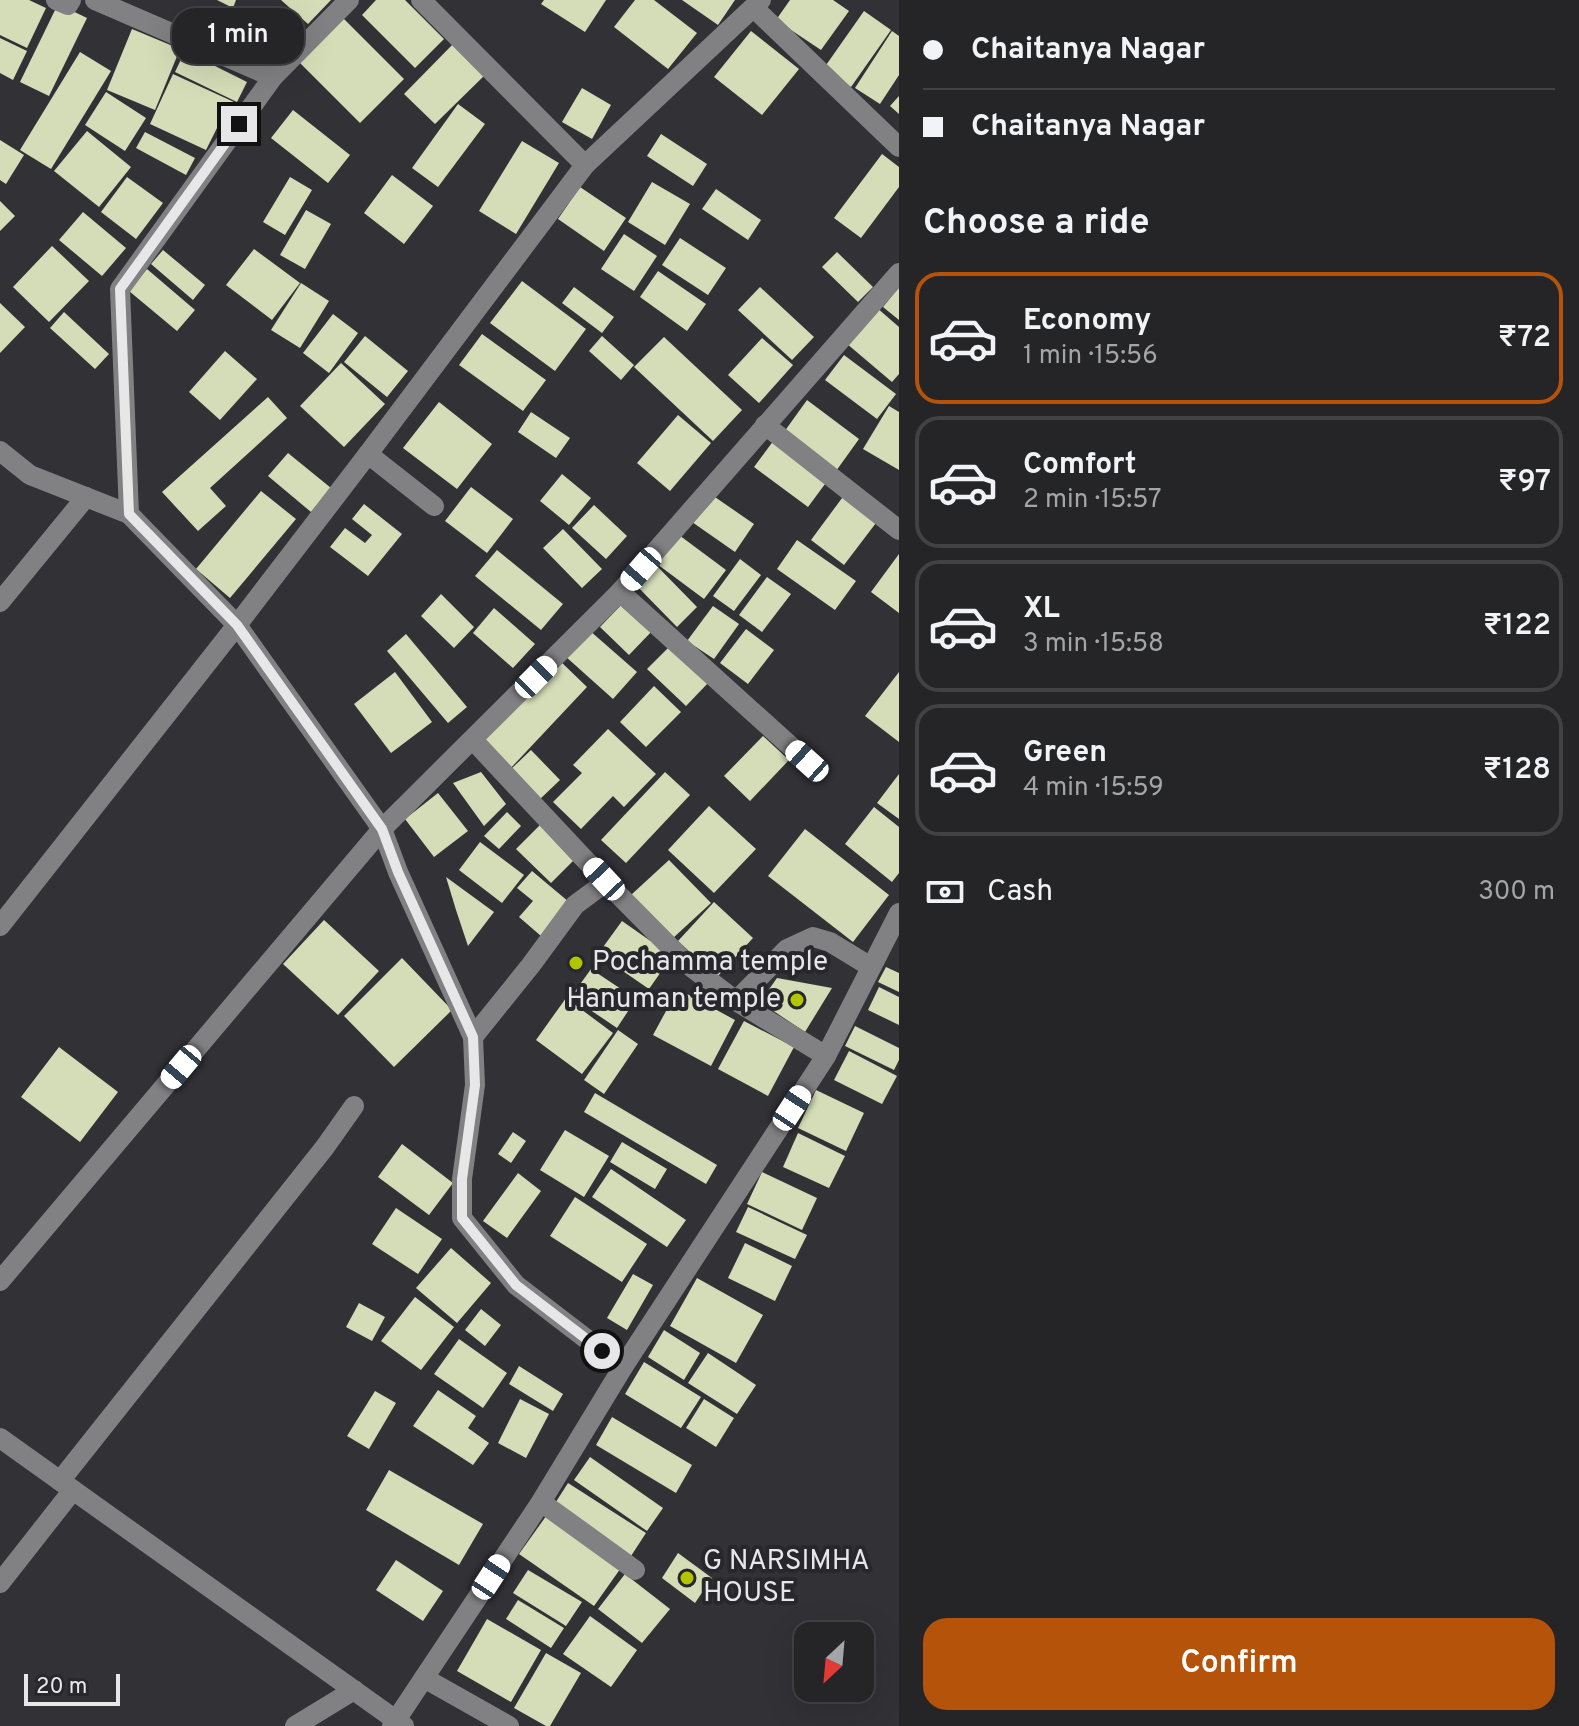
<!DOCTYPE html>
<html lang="en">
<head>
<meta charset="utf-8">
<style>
  :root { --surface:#252528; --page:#2d2d30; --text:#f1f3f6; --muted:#a3a5a8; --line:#424245; --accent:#b45309 }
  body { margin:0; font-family:Overpass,sans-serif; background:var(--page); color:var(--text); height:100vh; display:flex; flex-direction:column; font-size:30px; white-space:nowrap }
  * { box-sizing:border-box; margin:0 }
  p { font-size:26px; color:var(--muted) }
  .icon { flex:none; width:44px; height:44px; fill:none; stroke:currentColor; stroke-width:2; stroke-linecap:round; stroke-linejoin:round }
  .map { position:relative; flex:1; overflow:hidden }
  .side { display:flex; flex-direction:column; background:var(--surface); width:680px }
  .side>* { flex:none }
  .banner { display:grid; align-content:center; height:176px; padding:0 24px; background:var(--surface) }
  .needle { width:52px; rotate:206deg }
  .fabs { position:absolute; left:794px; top:1622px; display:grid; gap:16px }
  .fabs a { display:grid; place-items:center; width:80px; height:80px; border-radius:16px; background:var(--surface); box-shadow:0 8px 32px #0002,0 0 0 2px var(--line); font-size:40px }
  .scale { position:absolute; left:24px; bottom:20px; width:96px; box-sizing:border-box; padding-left:8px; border:4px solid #e7e7ea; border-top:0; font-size:22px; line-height:28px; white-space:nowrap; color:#e7e7ea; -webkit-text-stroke:6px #27272c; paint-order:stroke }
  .end { position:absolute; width:36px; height:36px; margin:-18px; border:10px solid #e7e7ea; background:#111; box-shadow:0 0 0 4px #111 }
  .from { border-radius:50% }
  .bubble { position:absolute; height:56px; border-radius:24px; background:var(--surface); box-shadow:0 8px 32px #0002,0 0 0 2px var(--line); font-size:26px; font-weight:600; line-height:56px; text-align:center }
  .car { position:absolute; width:24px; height:48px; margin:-24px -12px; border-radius:10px; box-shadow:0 0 6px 2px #0007; background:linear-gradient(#fff 24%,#345 0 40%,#fff 0 76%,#345 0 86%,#fff 0) }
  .banner b { display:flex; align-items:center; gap:28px; height:76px; font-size:30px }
  .banner b+b { border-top:2px solid var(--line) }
  .banner i { width:20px; height:20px; background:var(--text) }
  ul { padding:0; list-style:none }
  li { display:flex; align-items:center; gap:24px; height:132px; margin:0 16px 12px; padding:0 8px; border:4px solid var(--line); border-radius:24px }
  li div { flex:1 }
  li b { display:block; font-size:30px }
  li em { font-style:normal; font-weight:600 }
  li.current { border-color:var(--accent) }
  li>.icon { width:72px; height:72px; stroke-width:1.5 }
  h2 { padding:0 24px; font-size:36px; line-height:96px }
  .pay { display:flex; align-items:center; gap:20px; height:88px; padding:0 24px; font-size:30px }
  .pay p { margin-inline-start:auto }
  .button { display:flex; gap:16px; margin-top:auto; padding:16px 24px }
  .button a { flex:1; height:92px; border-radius:24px; background:var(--accent); color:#fff; font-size:32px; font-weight:600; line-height:92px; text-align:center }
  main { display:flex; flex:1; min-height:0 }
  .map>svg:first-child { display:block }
</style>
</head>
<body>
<main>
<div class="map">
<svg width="899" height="1726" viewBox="0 0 899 1726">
  <rect width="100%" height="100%" fill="#313136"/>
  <g fill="#d5ddb8">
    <path d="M 0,0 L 29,0 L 46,8 L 27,48 L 0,35 Z"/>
    <path d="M 217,0 L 236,0 L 233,8 Z"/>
    <path d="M 281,0 L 331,0 L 308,24 Z"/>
    <path d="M 376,0 L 405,0 L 444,39 L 415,68 L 362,15 Z"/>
    <path d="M 544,0 L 606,0 L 585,32 L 541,4 Z"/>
    <path d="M 635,0 L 654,0 L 697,33 L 668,69 L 614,27 Z"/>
    <path d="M 682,0 L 735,0 L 718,25 Z"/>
    <path d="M 790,0 L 833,0 L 849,11 L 821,50 L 776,20 Z"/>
    <path d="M 58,4 L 87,18 L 49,96 L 20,82 Z"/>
    <path d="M 864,11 L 891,30 L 851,87 L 824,68 Z"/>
    <path d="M 343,18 L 404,79 L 360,123 L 299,62 Z"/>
    <path d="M 132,29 L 180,49 L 155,110 L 107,90 Z"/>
    <path d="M 751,31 L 799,69 L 762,115 L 714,77 Z"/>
    <path d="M 892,31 L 899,36 L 899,75 L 880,104 L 855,88 Z"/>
    <path d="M 0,38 L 27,51 L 13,80 L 0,73 Z"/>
    <path d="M 456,41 L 488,72 L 435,124 L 404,94 Z"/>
    <path d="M 185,51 L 247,82 L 237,102 L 175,72 Z"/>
    <path d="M 80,52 L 111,71 L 51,169 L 20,150 Z"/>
    <path d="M 173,74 L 234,102 L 221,127 L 218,126 L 206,150 L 150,124 Z"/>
    <path d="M 582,88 L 611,105 L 592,139 L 562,122 Z"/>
    <path d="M 106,92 L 146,118 L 125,151 L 85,125 Z"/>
    <path d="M 899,96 L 899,114 L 890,106 Z"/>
    <path d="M 458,104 L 485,124 L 438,187 L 412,168 Z"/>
    <path d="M 293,110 L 350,155 L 328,183 L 271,138 Z"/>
    <path d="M 87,131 L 131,167 L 99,207 L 54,171 Z"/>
    <path d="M 145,132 L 195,158 L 186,175 L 136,148 Z"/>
    <path d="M 661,134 L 707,164 L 693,186 L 647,156 Z"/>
    <path d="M 0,140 L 24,155 L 6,184 L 0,180 Z"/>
    <path d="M 522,141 L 559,163 L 516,234 L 479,211 Z"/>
    <path d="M 882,154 L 899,167 L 899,187 L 861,238 L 834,218 Z"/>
    <path d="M 392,175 L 433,206 L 404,244 L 364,213 Z"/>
    <path d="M 127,177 L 163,203 L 136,239 L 101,212 Z"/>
    <path d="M 290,177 L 312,190 L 285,235 L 263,222 Z"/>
    <path d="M 652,182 L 690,204 L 665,245 L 628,222 Z"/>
    <path d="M 580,187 L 626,218 L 604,251 L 558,219 Z"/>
    <path d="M 716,189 L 761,220 L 748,240 L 702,209 Z"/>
    <path d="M 0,201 L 15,216 L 0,231 Z"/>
    <path d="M 306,210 L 331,224 L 305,269 L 280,255 Z"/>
    <path d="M 83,212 L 126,248 L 102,276 L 59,240 Z"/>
    <path d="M 624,234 L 657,256 L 634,291 L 601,269 Z"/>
    <path d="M 680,238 L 726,268 L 708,295 L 662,265 Z"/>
    <path d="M 52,246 L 89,281 L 49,322 L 13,287 Z"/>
    <path d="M 254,249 L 300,283 L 272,320 L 226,285 Z"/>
    <path d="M 163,250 L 205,285 L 193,300 L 151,264 Z"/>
    <path d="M 837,252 L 873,287 L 858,302 L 822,267 Z"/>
    <path d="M 147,269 L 195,310 L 177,331 L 129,291 Z"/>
    <path d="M 658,271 L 706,304 L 687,331 L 640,297 Z"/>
    <path d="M 522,281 L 586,329 L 555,371 L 490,323 Z"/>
    <path d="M 301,283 L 329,301 L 300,348 L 271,330 Z"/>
    <path d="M 574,287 L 614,317 L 602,333 L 562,303 Z"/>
    <path d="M 760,287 L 814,337 L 792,360 L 738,310 Z"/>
    <path d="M 899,287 L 899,320 L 883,307 Z"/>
    <path d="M 0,303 L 25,327 L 0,353 Z"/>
    <path d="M 876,307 L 899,327 L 899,374 L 892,382 L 846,343 Z"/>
    <path d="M 64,312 L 109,354 L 95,369 L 50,328 Z"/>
    <path d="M 333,314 L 358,333 L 329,373 L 303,353 Z"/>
    <path d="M 482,334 L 546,380 L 523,411 L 459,365 Z"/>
    <path d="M 365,336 L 408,371 L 387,397 L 344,362 Z"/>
    <path d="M 602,336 L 634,365 L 621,380 L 589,351 Z"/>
    <path d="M 664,337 L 742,410 L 713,441 L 634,367 Z"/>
    <path d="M 762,338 L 793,365 L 759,403 L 728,375 Z"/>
    <path d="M 225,351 L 257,379 L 220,420 L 189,392 Z"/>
    <path d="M 844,355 L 896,394 L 877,419 L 825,380 Z"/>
    <path d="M 341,363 L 385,404 L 344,447 L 300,406 Z"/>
    <path d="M 268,397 L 287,418 L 210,488 L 226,506 L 198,531 L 162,492 Z"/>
    <path d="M 807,400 L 859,439 L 836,471 L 784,432 Z"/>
    <path d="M 439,402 L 492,444 L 457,489 L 403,448 Z"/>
    <path d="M 889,406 L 899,412 L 899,470 L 863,449 Z"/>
    <path d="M 531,412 L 570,438 L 556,458 L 518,432 Z"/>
    <path d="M 678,415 L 711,443 L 670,491 L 637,463 Z"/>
    <path d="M 774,440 L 828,480 L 808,507 L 754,467 Z"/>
    <path d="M 288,453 L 331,488 L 311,512 L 268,476 Z"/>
    <path d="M 562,474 L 591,498 L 569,525 L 540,501 Z"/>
    <path d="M 471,487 L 513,519 L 487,553 L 445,521 Z"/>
    <path d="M 261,491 L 296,519 L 230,598 L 196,569 Z"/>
    <path d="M 845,494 L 879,519 L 844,565 L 811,540 Z"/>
    <path d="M 712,495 L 754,524 L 735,552 L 692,522 Z"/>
    <path d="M 364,504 L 402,534 L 368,576 L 330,547 L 345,528 L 365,543 L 372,535 L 352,519 Z"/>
    <path d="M 594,505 L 627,536 L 606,559 L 572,528 Z"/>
    <path d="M 563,529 L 602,569 L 582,588 L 543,548 Z"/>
    <path d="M 679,535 L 726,570 L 704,599 L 657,564 Z"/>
    <path d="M 797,540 L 856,581 L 835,610 L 777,569 Z"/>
    <path d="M 497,550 L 563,604 L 541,630 L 475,576 Z"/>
    <path d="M 899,554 L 899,613 L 871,592 Z"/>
    <path d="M 740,559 L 761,575 L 734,611 L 713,596 Z"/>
    <path d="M 653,562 L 697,607 L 677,627 L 633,582 Z"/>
    <path d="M 767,577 L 791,594 L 762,632 L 739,615 Z"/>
    <path d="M 441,594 L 474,627 L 454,648 L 421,616 Z"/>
    <path d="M 625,601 L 654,629 L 629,655 L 600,627 Z"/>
    <path d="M 713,606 L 739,624 L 714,659 L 687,641 Z"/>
    <path d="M 494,608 L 535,644 L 513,668 L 473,633 Z"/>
    <path d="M 746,629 L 774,650 L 748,684 L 720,663 Z"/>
    <path d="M 589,630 L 637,672 L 613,699 L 565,656 Z"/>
    <path d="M 406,634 L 467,707 L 448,723 L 387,651 Z"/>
    <path d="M 670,646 L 709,682 L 686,706 L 647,669 Z"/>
    <path d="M 558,659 L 587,687 L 508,771 L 478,742 Z"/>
    <path d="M 395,672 L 432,722 L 391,753 L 354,704 Z"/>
    <path d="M 899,672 L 899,742 L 865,716 Z"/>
    <path d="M 654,686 L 681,712 L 646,747 L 620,722 Z"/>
    <path d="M 608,729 L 656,774 L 624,807 L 613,796 L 581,829 L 553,802 L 582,773 L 573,765 Z"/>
    <path d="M 763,736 L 789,760 L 750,801 L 724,776 Z"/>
    <path d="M 531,750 L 560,780 L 538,801 L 509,771 Z"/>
    <path d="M 481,772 L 506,804 L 484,826 L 453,783 Z"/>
    <path d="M 665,772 L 690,795 L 626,863 L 601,840 Z"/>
    <path d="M 899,774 L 899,819 L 877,803 Z"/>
    <path d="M 438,793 L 468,831 L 434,857 L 405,819 Z"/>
    <path d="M 709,806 L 756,849 L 714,893 L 668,850 Z"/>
    <path d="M 874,807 L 899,827 L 899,873 L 892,882 L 845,844 Z"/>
    <path d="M 507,812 L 521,826 L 499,849 L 484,836 Z"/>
    <path d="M 540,825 L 575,859 L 551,883 L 516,849 Z"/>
    <path d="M 805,829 L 889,895 L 853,942 L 768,876 Z"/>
    <path d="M 480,842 L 524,875 L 502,903 L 459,870 Z"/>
    <path d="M 669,860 L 711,903 L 672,939 L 631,895 Z"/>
    <path d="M 532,871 L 569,902 L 541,936 L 519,917 L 533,901 L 517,888 Z"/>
    <path d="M 446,877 L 494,912 L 468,946 L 456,910 Z"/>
    <path d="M 714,902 L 753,938 L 717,977 L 678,941 Z"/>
    <path d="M 324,920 L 379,971 L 338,1015 L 283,964 Z"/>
    <path d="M 622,921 L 672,956 L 649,989 L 598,954 Z"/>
    <path d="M 402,958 L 452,1010 L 394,1067 L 344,1016 Z"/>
    <path d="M 886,967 L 899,973 L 899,992 L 878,982 Z"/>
    <path d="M 591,969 L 636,999 L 617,1028 L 571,997 Z"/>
    <path d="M 777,978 L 832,988 L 805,1032 L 760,1002 Z"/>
    <path d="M 879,987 L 899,997 L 899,1025 L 868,1010 Z"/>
    <path d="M 678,989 L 735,1020 L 711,1066 L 653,1035 Z"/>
    <path d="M 566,998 L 613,1033 L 582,1074 L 536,1040 Z"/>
    <path d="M 744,1021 L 794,1047 L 768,1096 L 718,1069 Z"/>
    <path d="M 855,1026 L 899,1048 L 899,1060 L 894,1070 L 845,1046 Z"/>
    <path d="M 618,1030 L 638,1044 L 604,1094 L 584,1080 Z"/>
    <path d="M 59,1047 L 118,1092 L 80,1142 L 21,1097 Z"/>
    <path d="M 849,1051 L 897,1076 L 882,1104 L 834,1080 Z"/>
    <path d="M 816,1090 L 864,1113 L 846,1151 L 798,1128 Z"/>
    <path d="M 595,1093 L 717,1165 L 706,1184 L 584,1112 Z"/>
    <path d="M 565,1130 L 609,1156 L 584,1197 L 540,1170 Z"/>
    <path d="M 513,1132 L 526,1141 L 511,1163 L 498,1154 Z"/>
    <path d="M 798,1133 L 845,1156 L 829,1188 L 783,1167 Z"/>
    <path d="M 622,1142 L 667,1169 L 655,1189 L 610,1162 Z"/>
    <path d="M 402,1144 L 453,1183 L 429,1215 L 378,1177 Z"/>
    <path d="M 611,1169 L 686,1220 L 667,1247 L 592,1197 Z"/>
    <path d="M 762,1172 L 817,1198 L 802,1230 L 747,1204 Z"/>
    <path d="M 518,1173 L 541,1191 L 507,1238 L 483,1221 Z"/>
    <path d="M 575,1197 L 647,1244 L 622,1282 L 550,1236 Z"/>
    <path d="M 748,1207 L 807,1235 L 795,1259 L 736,1232 Z"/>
    <path d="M 396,1208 L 442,1239 L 418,1274 L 372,1244 Z"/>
    <path d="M 745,1243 L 792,1266 L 775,1301 L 728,1278 Z"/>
    <path d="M 451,1248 L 491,1283 L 457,1323 L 416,1288 Z"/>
    <path d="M 633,1274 L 653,1285 L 627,1330 L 607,1318 Z"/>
    <path d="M 697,1278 L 763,1315 L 736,1363 L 670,1326 Z"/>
    <path d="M 415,1297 L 454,1327 L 421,1370 L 381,1341 Z"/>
    <path d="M 359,1303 L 385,1317 L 372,1341 L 346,1327 Z"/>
    <path d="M 481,1309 L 501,1325 L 485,1346 L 465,1330 Z"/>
    <path d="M 664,1330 L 700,1353 L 684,1380 L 648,1357 Z"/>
    <path d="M 459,1339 L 507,1373 L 483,1408 L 434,1374 Z"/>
    <path d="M 708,1353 L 756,1385 L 737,1414 L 688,1383 Z"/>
    <path d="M 644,1362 L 701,1397 L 681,1428 L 625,1394 Z"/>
    <path d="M 519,1366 L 563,1394 L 553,1411 L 509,1384 Z"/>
    <path d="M 438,1390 L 476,1416 L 468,1428 L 489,1443 L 473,1465 L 413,1426 Z"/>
    <path d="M 375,1391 L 396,1403 L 369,1449 L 347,1436 Z"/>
    <path d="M 520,1399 L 549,1414 L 526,1458 L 498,1443 Z"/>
    <path d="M 704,1399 L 734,1418 L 716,1447 L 686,1428 Z"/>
    <path d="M 612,1417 L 692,1465 L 676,1493 L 596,1445 Z"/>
    <path d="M 590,1457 L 663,1508 L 647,1531 L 574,1480 Z"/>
    <path d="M 389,1470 L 483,1524 L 459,1565 L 366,1510 Z"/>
    <path d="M 568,1483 L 646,1533 L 631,1556 L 554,1505 Z"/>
    <path d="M 549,1512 L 623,1565 L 594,1606 L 519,1554 Z"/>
    <path d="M 678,1553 L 712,1578 L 695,1603 L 662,1578 Z"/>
    <path d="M 396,1560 L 443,1591 L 423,1621 L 376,1590 Z"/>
    <path d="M 528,1570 L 582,1602 L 566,1626 L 513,1593 Z"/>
    <path d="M 625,1574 L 670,1609 L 642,1643 L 598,1609 Z"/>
    <path d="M 518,1600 L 564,1628 L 551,1648 L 506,1619 Z"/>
    <path d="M 590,1616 L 637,1650 L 611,1687 L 563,1654 Z"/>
    <path d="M 487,1619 L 541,1650 L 511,1702 L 457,1671 Z"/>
    <path d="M 546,1653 L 581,1673 L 550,1726 L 546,1726 L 514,1708 Z"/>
  </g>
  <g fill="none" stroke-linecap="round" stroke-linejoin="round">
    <g stroke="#818184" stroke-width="20">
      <path d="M 56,0 L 68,5 L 71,0"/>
      <path d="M 95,0 L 273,77"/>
      <path d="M 349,0 L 273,77 L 120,289 L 129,514 L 237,625 L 382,829 L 398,872 L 473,1037 L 475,1085 L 462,1179 L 462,1218 L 516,1285 L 623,1367"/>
      <path d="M 421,0 L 585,165"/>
      <path d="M 754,8 L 899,147"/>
      <path d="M 765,425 L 899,530"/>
      <path d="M 0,451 L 30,475 L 129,514"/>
      <path d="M 368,454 L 434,506"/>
      <path d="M 620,592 L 807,761"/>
      <path d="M 0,602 L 86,497"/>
      <path d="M 473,740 L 606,882 L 686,963 L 736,1001 L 826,1056"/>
      <path d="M 0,926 L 237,625 L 368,454 L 585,165 L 761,0"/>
      <path d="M 736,1001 L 787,949 L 813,937 L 830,942 L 871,967"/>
      <path d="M 473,1037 L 531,965 L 575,905 L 606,882"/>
      <path d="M 0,1281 L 382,829 L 620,592 L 899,273"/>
      <path d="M 0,1438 L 404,1726"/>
      <path d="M 60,1481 L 325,1147 L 354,1106"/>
      <path d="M 541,1502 L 635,1570"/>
      <path d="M 0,1583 L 73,1490"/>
      <path d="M 424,1678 L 509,1726"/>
      <path d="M 295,1726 L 354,1690"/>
      <path d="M 392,1726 L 541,1502 L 623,1367 L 826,1056 L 899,913"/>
    </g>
  </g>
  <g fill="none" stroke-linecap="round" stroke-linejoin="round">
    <path stroke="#e7e7ea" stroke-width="10" d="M 239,124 L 120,289 L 129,514 L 237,625 L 382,829 L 398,872 L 473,1037 L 475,1085 L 462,1179 L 462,1218 L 516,1285 L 602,1351"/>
  </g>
  <g fill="#b1c500" stroke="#27272c" stroke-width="3">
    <circle cx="576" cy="963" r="8"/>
    <circle cx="797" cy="1000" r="8"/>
    <circle cx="687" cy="1578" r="8"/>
  </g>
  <g text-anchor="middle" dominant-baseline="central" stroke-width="8" stroke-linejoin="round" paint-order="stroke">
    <g font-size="28" fill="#e7e7ea" stroke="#27272c" text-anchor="start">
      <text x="592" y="963">Pochamma temple</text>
      <text x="781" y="1000" text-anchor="end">Hanuman temple</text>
      <text x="703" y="1562">G NARSIMHA<tspan x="703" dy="32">HOUSE</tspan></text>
    </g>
  </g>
</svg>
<div class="fabs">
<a><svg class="needle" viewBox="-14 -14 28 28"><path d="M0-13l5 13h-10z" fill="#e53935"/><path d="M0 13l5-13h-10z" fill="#a3a5a8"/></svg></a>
</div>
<div class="scale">20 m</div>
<i class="end from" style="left:602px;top:1351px"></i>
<i class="end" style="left:239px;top:124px"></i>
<div class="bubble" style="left:172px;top:8px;width:132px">1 min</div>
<i class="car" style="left:641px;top:569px;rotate:221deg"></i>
<i class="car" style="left:536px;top:677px;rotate:45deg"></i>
<i class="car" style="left:807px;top:761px;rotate:312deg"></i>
<i class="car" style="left:604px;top:879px;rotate:317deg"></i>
<i class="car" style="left:181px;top:1067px;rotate:220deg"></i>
<i class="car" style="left:792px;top:1108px;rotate:33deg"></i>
<i class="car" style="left:491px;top:1577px;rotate:33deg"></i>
</div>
<section class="side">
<div class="banner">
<b><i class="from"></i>Chaitanya Nagar</b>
<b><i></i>Chaitanya Nagar</b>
</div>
<h2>Choose a ride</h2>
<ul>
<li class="current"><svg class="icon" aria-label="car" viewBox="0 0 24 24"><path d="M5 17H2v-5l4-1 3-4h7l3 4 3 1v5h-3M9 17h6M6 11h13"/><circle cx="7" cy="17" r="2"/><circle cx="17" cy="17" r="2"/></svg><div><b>Economy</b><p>1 min · 15:56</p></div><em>₹72</em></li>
<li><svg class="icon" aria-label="car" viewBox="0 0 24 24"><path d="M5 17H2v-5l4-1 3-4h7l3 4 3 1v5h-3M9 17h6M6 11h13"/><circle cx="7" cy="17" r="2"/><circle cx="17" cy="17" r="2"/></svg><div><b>Comfort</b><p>2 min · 15:57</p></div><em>₹97</em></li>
<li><svg class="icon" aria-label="car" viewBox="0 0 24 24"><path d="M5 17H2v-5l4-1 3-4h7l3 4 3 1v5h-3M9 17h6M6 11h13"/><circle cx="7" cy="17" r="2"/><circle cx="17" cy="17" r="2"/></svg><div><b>XL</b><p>3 min · 15:58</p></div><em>₹122</em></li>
<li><svg class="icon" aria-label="car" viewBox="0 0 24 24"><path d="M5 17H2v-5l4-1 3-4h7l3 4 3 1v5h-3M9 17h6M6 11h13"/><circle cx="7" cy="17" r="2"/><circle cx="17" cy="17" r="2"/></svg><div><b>Green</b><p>4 min · 15:59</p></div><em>₹128</em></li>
</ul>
<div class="pay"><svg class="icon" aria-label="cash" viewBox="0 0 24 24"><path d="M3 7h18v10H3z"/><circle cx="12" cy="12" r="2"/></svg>Cash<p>300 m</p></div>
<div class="button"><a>Confirm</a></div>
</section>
</main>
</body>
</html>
